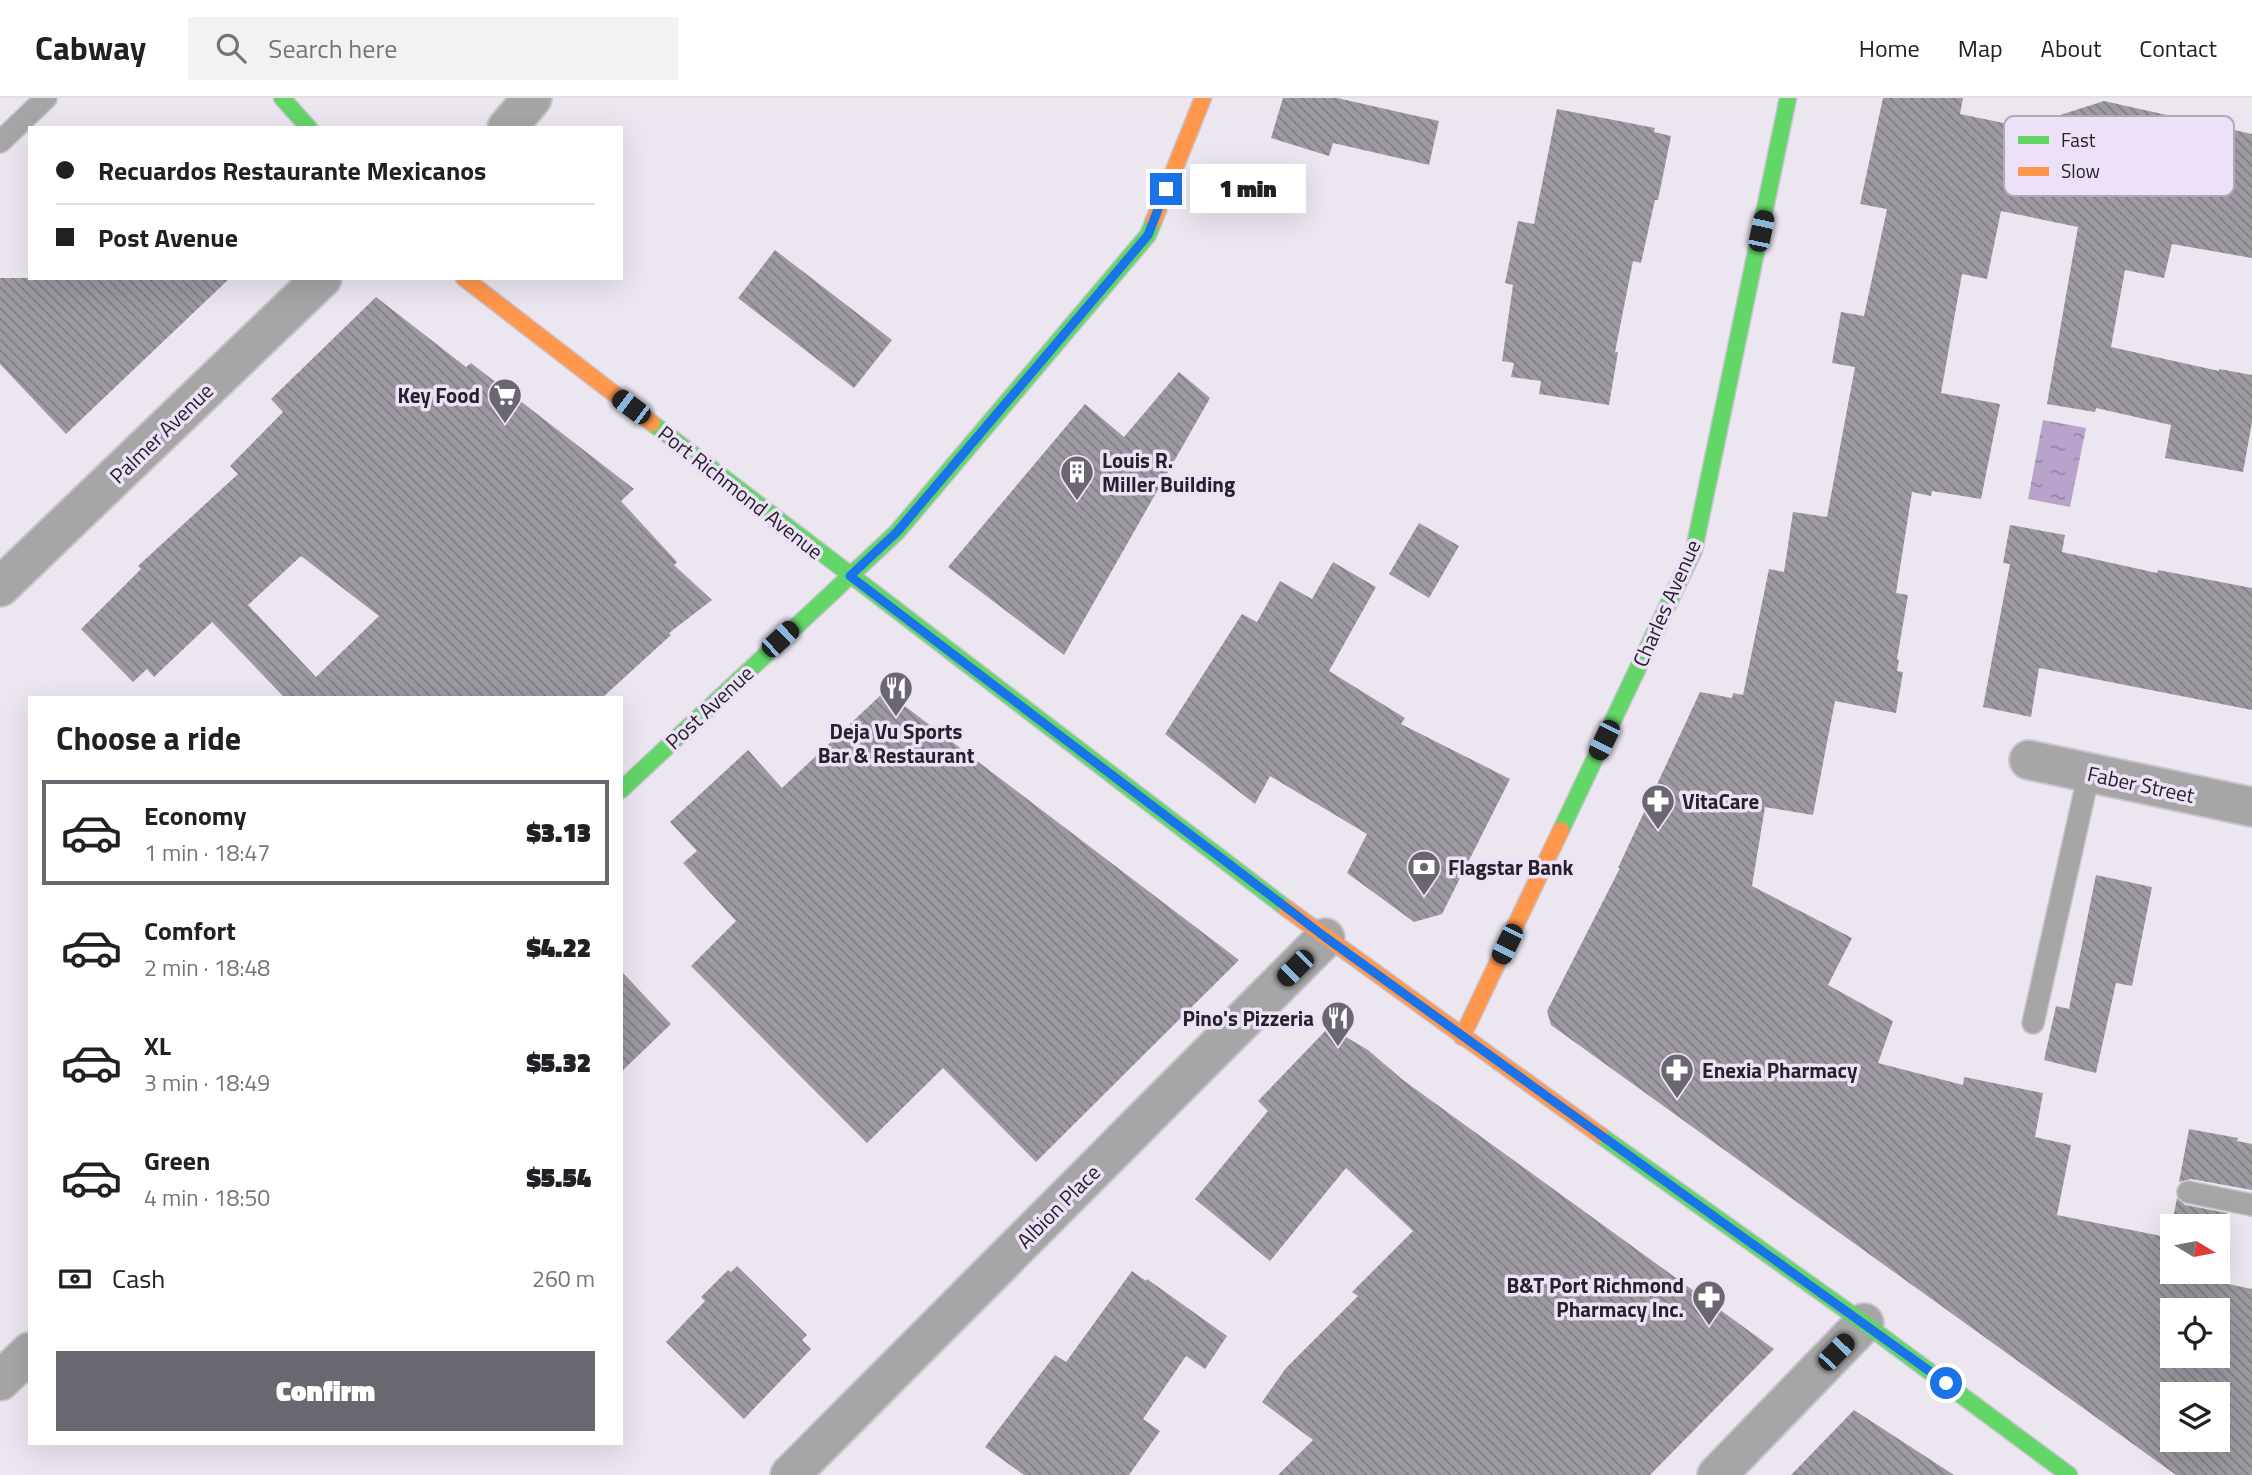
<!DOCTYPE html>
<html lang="en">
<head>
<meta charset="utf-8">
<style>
  :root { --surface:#fff; --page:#f2f2f2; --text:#202124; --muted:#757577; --line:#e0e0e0; --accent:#6b6770 }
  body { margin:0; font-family:"Titillium Web",sans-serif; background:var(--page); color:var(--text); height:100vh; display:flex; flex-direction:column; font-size:26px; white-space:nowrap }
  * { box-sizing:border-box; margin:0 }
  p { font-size:23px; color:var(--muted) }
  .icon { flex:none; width:38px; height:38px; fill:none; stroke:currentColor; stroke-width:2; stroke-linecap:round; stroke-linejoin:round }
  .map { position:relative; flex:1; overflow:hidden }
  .drawer { position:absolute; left:28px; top:598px; width:595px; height:749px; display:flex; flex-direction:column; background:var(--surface); border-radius:0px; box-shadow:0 7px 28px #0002 }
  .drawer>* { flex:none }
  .banner { position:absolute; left:28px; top:28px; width:595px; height:154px; border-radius:0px; box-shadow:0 7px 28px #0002; display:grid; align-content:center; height:154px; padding:0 28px; background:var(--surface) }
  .needle { width:46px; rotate:100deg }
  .controls { position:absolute; left:2160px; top:1116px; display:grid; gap:14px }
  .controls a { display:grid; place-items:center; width:70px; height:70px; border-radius:0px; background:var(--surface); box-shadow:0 7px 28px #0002; font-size:35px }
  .end { position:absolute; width:32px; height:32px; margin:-16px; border:9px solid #1a73e8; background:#fff; box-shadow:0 0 0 4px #fff }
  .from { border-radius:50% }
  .bubble { position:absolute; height:49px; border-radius:0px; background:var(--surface); box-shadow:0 7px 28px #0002; font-size:23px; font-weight:800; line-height:49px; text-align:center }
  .car { position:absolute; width:21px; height:42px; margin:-21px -10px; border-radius:9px; box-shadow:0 0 5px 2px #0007; background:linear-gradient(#222 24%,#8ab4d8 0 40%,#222 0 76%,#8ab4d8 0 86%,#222 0) }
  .banner b { display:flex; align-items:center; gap:24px; height:66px; font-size:26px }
  .banner b+b { border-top:2px solid var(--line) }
  .banner i { width:18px; height:18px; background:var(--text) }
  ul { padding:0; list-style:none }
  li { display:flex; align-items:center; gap:21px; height:105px; margin:0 14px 10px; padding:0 14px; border:4px solid transparent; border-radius:0px }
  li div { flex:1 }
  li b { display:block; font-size:26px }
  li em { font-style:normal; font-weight:800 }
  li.active { border-color:var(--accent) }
  li>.icon { width:63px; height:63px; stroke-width:1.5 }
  h2 { padding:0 28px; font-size:32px; line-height:84px }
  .pay { display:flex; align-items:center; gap:18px; height:77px; padding:0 28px; font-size:26px }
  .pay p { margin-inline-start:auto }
  .button { display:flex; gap:14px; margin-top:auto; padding:14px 28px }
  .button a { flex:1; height:80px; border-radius:0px; background:var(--accent); color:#fff; font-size:28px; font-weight:800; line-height:80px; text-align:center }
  header { display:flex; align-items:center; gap:42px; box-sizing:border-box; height:98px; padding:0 35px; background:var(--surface); border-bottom:2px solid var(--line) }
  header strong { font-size:33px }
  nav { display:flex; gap:38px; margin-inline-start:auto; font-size:24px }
  .search { width:490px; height:63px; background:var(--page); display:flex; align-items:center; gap:18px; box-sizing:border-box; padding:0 24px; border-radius:0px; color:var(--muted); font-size:26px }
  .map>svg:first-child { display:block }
</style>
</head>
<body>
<header>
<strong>Cabway</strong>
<div class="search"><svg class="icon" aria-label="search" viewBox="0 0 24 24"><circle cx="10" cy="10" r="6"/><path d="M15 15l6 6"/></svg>Search here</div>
<nav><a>Home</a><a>Map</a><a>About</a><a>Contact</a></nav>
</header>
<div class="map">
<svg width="2252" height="1377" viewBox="0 0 2252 1377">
  <defs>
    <pattern id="water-ripples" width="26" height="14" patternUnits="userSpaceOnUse" patternTransform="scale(1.75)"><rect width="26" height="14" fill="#b8a4cb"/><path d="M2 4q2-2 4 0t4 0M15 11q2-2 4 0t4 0" fill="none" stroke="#9585a5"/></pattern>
    <pattern id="building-back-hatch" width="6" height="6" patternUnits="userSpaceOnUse" patternTransform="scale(1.75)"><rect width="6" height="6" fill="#9e9aa2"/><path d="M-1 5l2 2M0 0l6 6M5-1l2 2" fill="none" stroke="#817d84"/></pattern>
  </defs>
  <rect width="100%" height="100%" fill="#ece6f1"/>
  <path fill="url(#water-ripples)" d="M 2043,322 L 2086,330 L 2070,409 L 2028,401 Z"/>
  <g fill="url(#building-back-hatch)" fill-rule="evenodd">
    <path d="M 1283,0 L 1337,0 L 1439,23 L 1429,67 L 1333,45 L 1329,58 L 1271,40 Z"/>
    <path d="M 1883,0 L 1963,0 L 1960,16 L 2023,29 L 2104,3 L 2252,36 L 2252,160 L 2172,146 L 2164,180 L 2125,172 L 2111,249 L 2219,273 L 2219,271 L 2252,277 L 2252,324 L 2243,374 L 2165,360 L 2171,327 L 2096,310 L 2095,314 L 2047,306 L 2078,129 L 2001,113 L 1987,181 L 1962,176 L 1941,295 L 2000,306 L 1981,401 L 1932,393 L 1931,398 L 1912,394 L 1896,495 L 1908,497 L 1897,561 L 1899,562 L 1897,573 L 1903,574 L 1896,615 L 1835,603 L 1813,717 L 1765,709 L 1752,788 L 1852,840 L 1828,887 L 1893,923 L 1878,965 L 1963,987 L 1964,979 L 2043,995 L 2035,1039 L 2071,1047 L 2057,1117 L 2166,1139 L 2168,1130 L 2171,1131 L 2177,1100 L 2185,1107 L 2227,1115 L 2217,1167 L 2217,1129 L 2172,1129 L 2172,1174 L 2216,1174 L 2214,1183 L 2252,1191 L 2252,1377 L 2176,1377 L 1551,927 L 1547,913 L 1620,770 L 1618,770 L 1700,594 L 1732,600 L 1733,595 L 1743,597 L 1769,471 L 1784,474 L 1793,414 L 1827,419 L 1855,269 L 1832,265 L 1841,214 L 1864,218 L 1887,111 L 1860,106 ZM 2172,1213 L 2217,1213 L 2217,1258 L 2172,1258 ZM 2172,1297 L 2217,1297 L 2217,1342 L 2172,1342 Z"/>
    <path d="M 1557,11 L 1655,30 L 1654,34 L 1671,38 L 1658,102 L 1655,102 L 1641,165 L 1633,163 L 1615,254 L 1618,254 L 1609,307 L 1539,296 L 1541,283 L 1511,279 L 1514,265 L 1502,263 L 1513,187 L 1505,185 L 1518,123 L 1534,126 Z"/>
    <path d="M 775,152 L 892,242 L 854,290 L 738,200 Z"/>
    <path d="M 0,180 L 230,180 L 66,336 L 0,266 Z"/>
    <path d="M 376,199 L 466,269 L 471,265 L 634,391 L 621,403 L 677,464 L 674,467 L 712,502 L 669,535 L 671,537 L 602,600 L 285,600 L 212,524 L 154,579 L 147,571 L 133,584 L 81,531 L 141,471 L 138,468 L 238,376 L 230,368 L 283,314 L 271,301 ZM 301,458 L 379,518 L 316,579 L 248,507 Z"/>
    <path d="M 1179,274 L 1210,300 L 1064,557 L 948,469 L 1085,306 L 1124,339 Z"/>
    <path d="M 1419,425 L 1459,448 L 1429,500 L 1389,476 Z"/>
    <path d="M 2010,427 L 2065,437 L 2062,454 L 2157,475 L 2158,472 L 2252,490 L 2252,612 L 2039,570 L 2031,619 L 1983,609 L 2010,466 L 2003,465 Z"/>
    <path d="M 1333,464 L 1376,489 L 1329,573 L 1405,620 L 1401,626 L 1510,681 L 1442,816 L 1414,824 L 1347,775 L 1367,736 L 1270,678 L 1255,706 L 1165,636 L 1242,516 L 1257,524 L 1280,483 L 1312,501 Z"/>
    <path d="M 885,593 L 1239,862 L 1036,1064 L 943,970 L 867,1045 L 691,868 L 736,823 L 683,765 L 697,753 L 670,724 L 748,652 L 782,690 Z"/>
    <path d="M 2096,777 L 2152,789 L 2132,888 L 2116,885 L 2096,975 L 2044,962 L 2056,908 L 2069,911 Z"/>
    <path d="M 621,873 L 671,926 L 621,974 Z"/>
    <path d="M 1329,929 L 1368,952 L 1403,982 L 1774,1251 L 1650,1377 L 1278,1377 L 1313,1342 L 1262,1304 L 1286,1270 L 1358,1198 L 1352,1194 L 1413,1133 L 1346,1070 L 1270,1163 L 1195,1101 L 1268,1013 L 1258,1003 Z"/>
    <path d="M 2189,1031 L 2238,1040 L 2237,1043 L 2252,1046 L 2252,1092 L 2191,1081 L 2179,1084 Z"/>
    <path d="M 737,1168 L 807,1237 L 802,1242 L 811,1251 L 744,1321 L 666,1244 L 705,1203 L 701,1199 L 728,1172 L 731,1174 Z"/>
    <path d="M 1132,1173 L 1146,1183 L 1147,1181 L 1227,1238 L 1205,1271 L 1186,1258 L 1143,1321 L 1160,1333 L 1129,1377 L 1024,1377 L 985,1349 L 1055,1257 L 1066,1264 Z"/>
    <path d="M 1854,1312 L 1954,1377 L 1791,1377 Z"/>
  </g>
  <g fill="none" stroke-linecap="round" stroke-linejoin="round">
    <g stroke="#c8c4cc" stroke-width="24">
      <g id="lane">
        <path d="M 0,44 L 46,0"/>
        <path d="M 2033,925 L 2089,675"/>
        <path d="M 2188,1094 L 2252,1107"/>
      </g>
    </g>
    <g stroke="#c8c4cc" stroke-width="42">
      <g id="street">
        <path d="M 507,30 L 532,0"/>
        <path d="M 0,489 L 322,180"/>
        <path d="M 2029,662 L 2252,709"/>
        <path d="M 0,1283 L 30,1254"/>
        <path d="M 790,1377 L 1325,840"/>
        <path d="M 1717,1377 L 1864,1225"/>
      </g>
    </g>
    <g stroke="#c8c4cc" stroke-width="19">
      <g id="fast">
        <path d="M 282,0 L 309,30"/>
        <path d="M 652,325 L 1286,810"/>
        <path d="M 621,692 L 897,434 L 1148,137 L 1154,122"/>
        <path d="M 1561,732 L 1694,452 L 1788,0"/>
        <path d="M 1600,1037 L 1864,1225 L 2069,1377"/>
      </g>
    </g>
    <g stroke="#c8c4cc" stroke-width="19">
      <g id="slow">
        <path d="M 1154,122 L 1203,0"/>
        <path d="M 464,180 L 652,325"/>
        <path d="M 1286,810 L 1600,1037"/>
        <path d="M 1462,939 L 1561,732"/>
      </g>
    </g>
    <use href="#lane" stroke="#a6a6a7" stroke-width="21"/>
    <use href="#street" stroke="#a6a6a7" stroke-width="38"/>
    <use href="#fast" stroke="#63d668" stroke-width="16"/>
    <use href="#slow" stroke="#ff974d" stroke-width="16"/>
  </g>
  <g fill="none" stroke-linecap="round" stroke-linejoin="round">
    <path stroke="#1a73e8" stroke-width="9" d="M 1166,91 L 1148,137 L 897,434 L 850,478 L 1325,839 L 1946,1285"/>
  </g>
  <defs>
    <g id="supermarket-pin" transform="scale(1.75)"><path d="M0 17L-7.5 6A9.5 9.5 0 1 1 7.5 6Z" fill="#6b6770" stroke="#ece1f6"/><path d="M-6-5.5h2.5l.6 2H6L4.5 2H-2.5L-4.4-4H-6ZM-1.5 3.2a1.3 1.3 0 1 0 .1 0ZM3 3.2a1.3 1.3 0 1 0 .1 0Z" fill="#fff"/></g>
    <g id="building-pin" transform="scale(1.75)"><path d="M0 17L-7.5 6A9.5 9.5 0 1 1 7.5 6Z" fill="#6b6770" stroke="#ece1f6"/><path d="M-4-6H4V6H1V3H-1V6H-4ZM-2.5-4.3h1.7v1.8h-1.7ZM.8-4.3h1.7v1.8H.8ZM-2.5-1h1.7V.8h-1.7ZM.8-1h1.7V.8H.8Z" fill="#fff"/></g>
    <g id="restaurant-pin" transform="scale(1.75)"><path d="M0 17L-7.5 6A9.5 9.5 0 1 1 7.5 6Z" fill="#6b6770" stroke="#ece1f6"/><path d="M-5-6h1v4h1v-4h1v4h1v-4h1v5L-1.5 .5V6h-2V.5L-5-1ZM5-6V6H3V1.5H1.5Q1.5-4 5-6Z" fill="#fff"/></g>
    <g id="pharmacy-pin" transform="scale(1.75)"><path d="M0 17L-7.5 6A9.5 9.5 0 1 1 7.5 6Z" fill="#6b6770" stroke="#ece1f6"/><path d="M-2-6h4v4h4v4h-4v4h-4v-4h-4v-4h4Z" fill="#fff"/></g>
    <g id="bank-pin" transform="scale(1.75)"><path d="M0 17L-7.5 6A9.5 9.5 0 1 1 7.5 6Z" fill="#6b6770" stroke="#ece1f6"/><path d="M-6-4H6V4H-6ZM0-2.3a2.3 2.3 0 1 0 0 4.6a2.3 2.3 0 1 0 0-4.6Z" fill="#fff"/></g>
  </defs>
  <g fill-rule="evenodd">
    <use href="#supermarket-pin" x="505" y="297"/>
    <use href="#building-pin" x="1077" y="374"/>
    <use href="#restaurant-pin" x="896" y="590"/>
    <use href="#pharmacy-pin" x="1658" y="703"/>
    <use href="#bank-pin" x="1424" y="769"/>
    <use href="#restaurant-pin" x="1338" y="920"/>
    <use href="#pharmacy-pin" x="1677" y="972"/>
    <use href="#pharmacy-pin" x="1709" y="1199"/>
  </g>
  <g text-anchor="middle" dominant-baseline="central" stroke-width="7" stroke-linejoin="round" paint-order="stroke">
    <g font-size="21" font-weight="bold" fill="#26222a" stroke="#ece1f6" text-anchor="start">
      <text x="480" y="297" text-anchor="end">Key Food</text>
      <text x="1102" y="362">Louis R.<tspan x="1102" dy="24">Miller Building</tspan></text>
      <text x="896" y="633" text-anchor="middle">Deja Vu Sports<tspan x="896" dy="24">Bar &amp; Restaurant</tspan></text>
      <text x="1682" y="703">VitaCare</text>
      <text x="1448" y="769">Flagstar Bank</text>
      <text x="1314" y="920" text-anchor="end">Pino's Pizzeria</text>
      <text x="1702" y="972">Enexia Pharmacy</text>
      <text x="1684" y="1187" text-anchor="end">B&amp;T Port Richmond<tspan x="1684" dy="24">Pharmacy Inc.</tspan></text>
    </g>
    <g font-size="21" fill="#26222a" stroke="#ece1f6">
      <text transform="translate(161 335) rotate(-44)">Palmer Avenue</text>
      <text transform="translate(741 394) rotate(38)">Port Richmond Avenue</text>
      <text transform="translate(1666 505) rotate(-66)">Charles Avenue</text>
      <text transform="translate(709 609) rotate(-43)">Post Avenue</text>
      <text transform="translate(2141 686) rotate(12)">Faber Street</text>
      <text transform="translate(1058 1108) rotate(-45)">Albion Place</text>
    </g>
  </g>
  <rect x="2004" y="18" width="230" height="80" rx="10" fill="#ece1f6" stroke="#b1a8b9" stroke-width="2"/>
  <rect x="2018" y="38" width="31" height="8" fill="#63d668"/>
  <rect x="2018" y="69" width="31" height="9" fill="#ff974d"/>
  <g font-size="19" fill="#26222a">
    <text x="2061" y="49">Fast</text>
    <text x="2061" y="80">Slow</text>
  </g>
</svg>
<div class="controls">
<a><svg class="needle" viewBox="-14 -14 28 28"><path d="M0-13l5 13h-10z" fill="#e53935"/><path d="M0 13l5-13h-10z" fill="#757577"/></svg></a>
<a><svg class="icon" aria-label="locate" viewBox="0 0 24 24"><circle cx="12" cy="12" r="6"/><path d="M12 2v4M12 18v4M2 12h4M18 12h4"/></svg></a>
<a><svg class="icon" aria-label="layers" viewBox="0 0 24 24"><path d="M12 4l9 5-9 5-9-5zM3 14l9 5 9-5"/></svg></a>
</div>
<i class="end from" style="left:1946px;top:1285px"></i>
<i class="end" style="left:1166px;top:91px"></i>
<div class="bubble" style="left:1190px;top:66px;width:116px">1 min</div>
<i class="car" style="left:1761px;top:133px;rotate:12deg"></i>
<i class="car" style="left:631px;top:309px;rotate:307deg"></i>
<i class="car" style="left:780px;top:541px;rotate:47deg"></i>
<i class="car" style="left:1604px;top:642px;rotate:206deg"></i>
<i class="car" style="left:1507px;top:846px;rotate:206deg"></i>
<i class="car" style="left:1295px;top:870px;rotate:225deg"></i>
<i class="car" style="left:1836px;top:1254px;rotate:44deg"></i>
<div class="banner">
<b><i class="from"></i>Recuardos Restaurante Mexicanos</b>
<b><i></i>Post Avenue</b>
</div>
<section class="drawer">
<h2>Choose a ride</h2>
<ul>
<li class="active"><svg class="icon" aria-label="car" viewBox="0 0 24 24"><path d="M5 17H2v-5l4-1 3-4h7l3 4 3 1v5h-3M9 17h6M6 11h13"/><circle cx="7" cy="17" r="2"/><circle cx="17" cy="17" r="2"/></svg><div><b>Economy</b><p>1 min · 18:47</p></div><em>$3.13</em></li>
<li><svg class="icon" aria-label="car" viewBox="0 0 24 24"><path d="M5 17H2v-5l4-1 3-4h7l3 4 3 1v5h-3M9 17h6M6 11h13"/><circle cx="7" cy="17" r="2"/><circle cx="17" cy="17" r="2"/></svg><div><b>Comfort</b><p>2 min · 18:48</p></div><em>$4.22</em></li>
<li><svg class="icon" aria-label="car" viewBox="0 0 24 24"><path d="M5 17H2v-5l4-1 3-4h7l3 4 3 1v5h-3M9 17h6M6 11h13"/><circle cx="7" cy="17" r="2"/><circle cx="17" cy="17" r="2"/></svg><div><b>XL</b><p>3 min · 18:49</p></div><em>$5.32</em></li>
<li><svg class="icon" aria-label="car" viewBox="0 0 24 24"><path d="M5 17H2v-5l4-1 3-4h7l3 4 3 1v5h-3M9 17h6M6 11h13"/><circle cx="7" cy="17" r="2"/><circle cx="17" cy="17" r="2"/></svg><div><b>Green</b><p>4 min · 18:50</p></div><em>$5.54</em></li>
</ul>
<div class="pay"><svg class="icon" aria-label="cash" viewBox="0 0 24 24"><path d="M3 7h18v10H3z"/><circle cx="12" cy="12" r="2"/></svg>Cash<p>260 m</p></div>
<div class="button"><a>Confirm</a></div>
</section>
</div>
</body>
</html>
